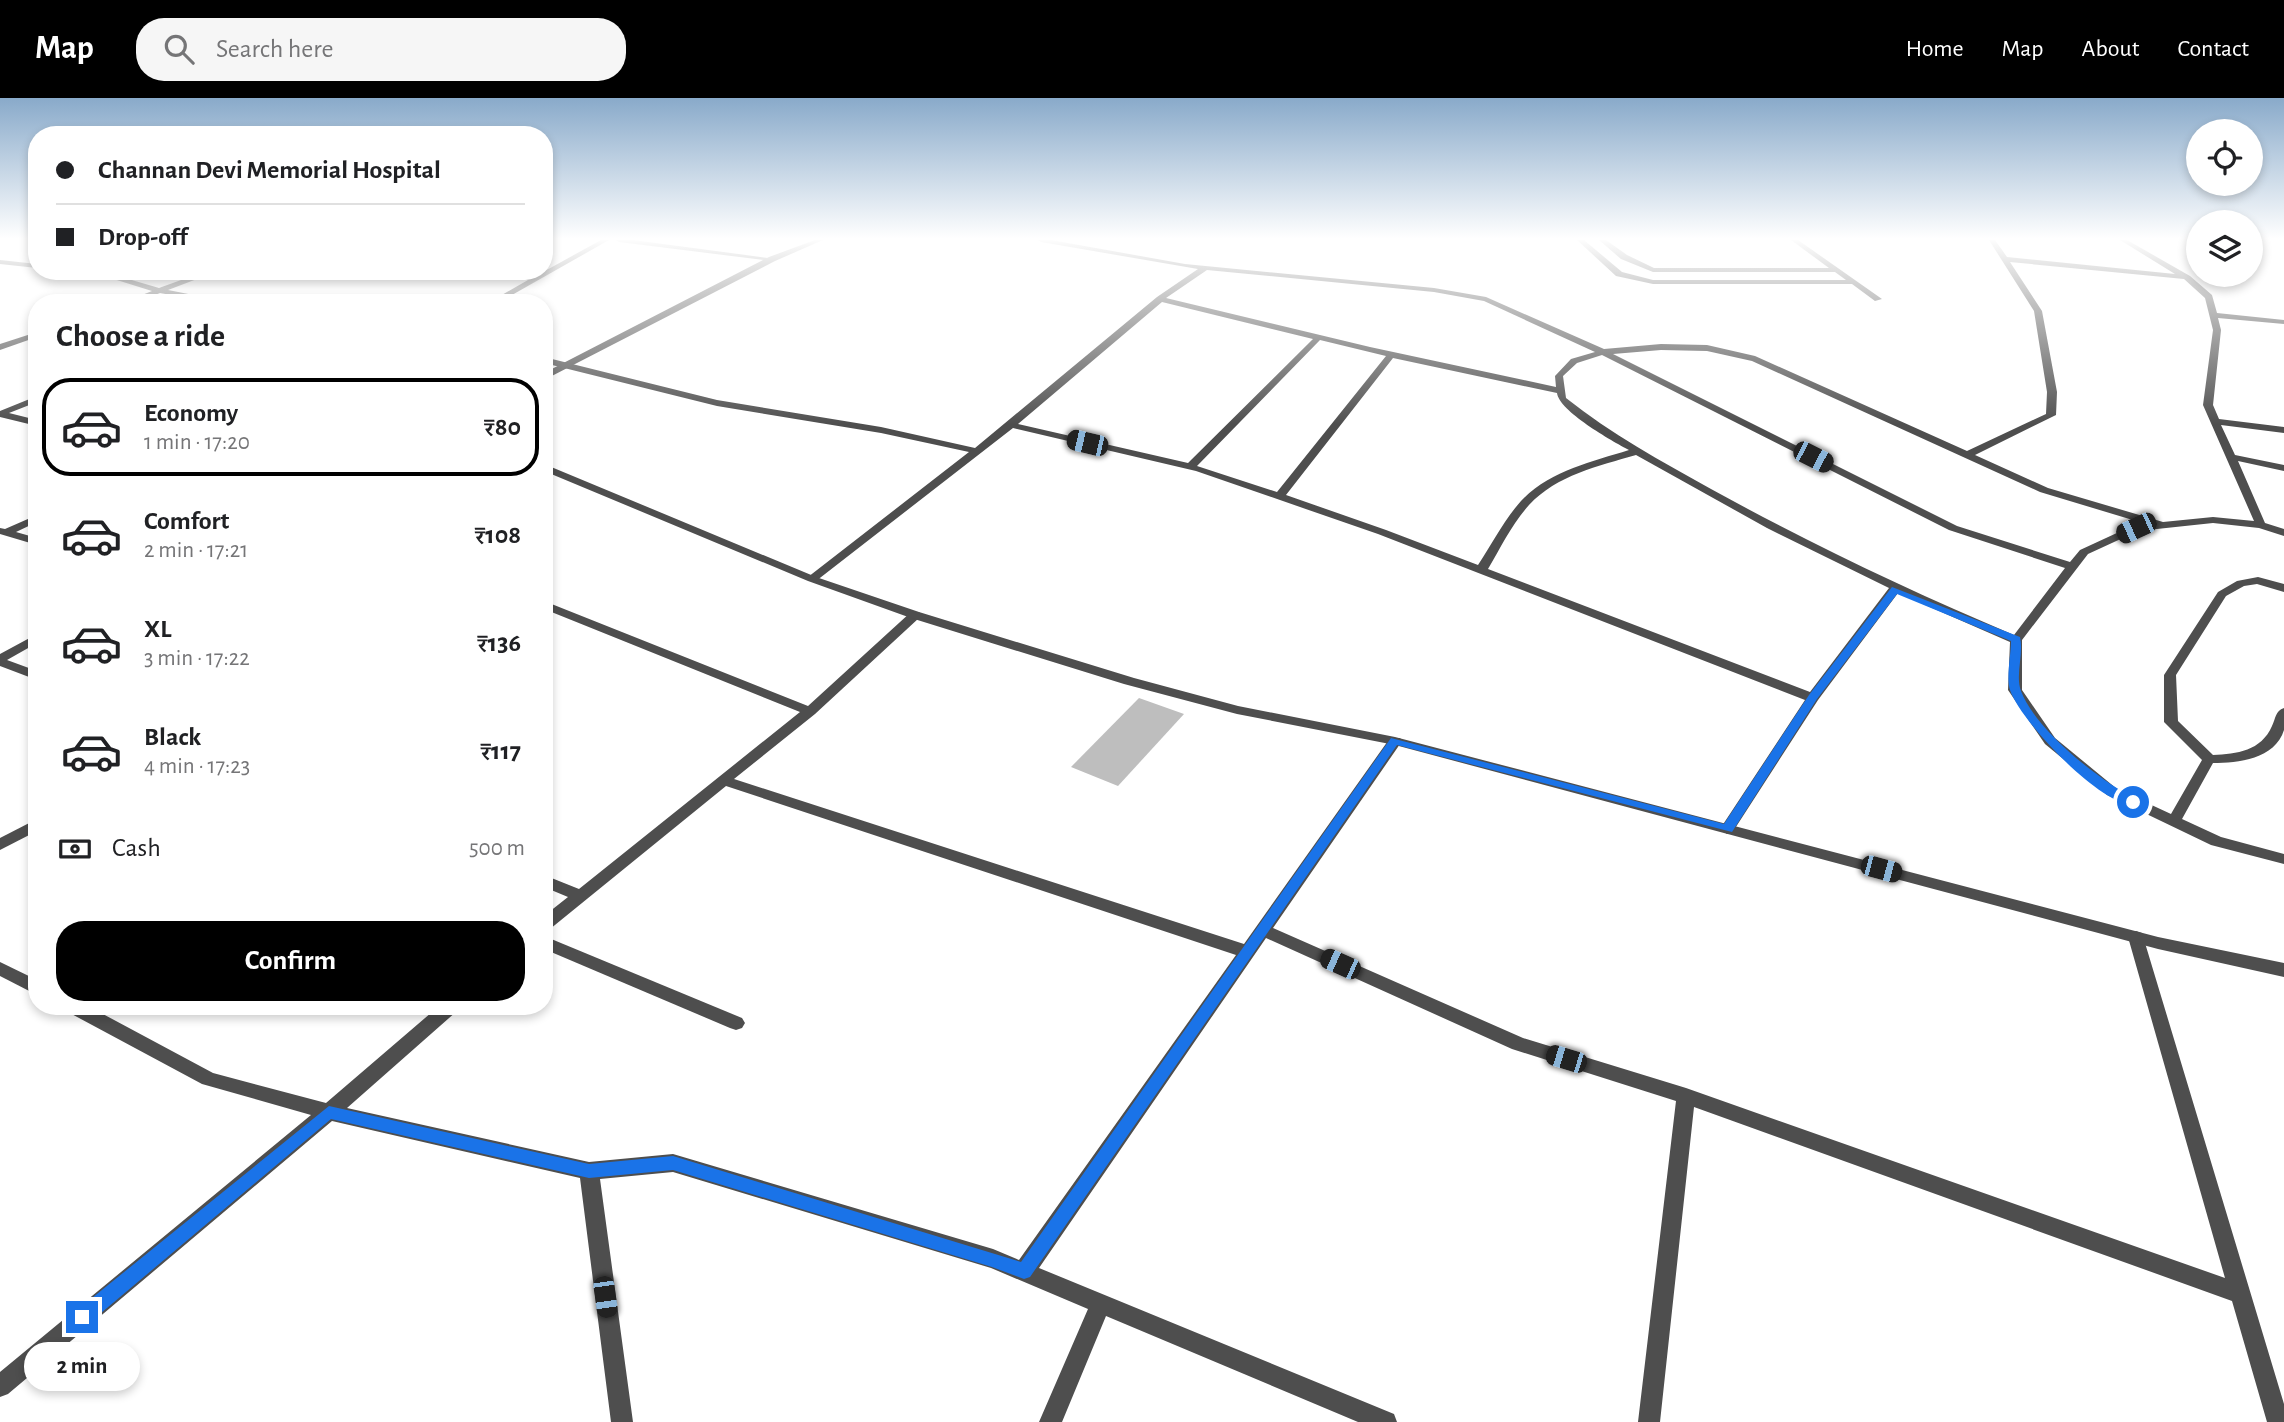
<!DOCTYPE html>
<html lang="en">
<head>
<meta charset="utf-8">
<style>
  :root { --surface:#fff; --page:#f6f6f6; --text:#202124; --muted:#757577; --line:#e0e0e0; --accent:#000 }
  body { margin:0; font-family:"Alegreya Sans",sans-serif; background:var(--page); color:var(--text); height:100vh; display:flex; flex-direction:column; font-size:26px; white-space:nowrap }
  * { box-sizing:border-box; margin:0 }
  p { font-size:23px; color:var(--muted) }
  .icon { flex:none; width:38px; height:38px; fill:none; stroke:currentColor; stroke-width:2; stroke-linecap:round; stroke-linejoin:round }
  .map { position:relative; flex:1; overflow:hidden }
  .details { position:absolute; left:28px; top:196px; width:525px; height:721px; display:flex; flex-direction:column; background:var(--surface); border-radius:28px; box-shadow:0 4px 10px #0003 }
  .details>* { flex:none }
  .top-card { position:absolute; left:28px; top:28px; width:525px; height:154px; border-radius:28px; box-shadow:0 4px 10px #0003; display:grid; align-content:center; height:154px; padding:0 28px; background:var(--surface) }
  .buttons { position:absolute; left:2186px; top:21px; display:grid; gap:14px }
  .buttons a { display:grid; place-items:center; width:77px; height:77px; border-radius:50%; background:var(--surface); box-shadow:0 4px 10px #0003; font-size:35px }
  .end { position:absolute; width:32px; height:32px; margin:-16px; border:9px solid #1a73e8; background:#fff; box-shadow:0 0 0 4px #fff }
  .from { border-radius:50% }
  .bubble { position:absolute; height:49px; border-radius:24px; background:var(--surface); box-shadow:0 4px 10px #0003; font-size:23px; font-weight:600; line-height:49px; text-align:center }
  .car { position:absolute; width:21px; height:42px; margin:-21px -10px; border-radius:9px; box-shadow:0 0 5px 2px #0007; background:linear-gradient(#222 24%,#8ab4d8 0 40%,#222 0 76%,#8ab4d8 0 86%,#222 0) }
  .top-card b { display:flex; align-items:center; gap:24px; height:66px; font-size:26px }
  .top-card b+b { border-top:2px solid var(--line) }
  .top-card i { width:18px; height:18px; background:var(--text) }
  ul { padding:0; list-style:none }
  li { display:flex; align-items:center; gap:21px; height:98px; margin:0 14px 10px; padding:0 14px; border:4px solid transparent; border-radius:28px }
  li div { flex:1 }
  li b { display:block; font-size:26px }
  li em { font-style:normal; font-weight:600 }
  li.selected { border-color:var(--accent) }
  li>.icon { width:63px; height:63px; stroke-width:1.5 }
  h2 { padding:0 28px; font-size:32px; line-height:84px }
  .pay { display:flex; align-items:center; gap:18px; height:77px; padding:0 28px; font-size:26px }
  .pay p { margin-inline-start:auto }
  .cta { display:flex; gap:14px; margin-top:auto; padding:14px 28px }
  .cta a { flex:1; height:80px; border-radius:28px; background:var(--accent); color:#fff; font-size:28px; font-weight:600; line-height:80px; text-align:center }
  header { display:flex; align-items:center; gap:42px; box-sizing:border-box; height:98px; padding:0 35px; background:var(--accent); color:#fff }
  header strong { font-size:33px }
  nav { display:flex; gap:38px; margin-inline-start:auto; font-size:24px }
  .search { width:490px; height:63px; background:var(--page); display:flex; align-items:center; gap:18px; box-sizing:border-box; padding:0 24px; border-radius:28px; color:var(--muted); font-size:26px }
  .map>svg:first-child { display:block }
</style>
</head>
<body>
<header>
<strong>Map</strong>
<div class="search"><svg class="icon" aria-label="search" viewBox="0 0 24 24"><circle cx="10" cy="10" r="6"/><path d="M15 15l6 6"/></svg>Search here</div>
<nav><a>Home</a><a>Map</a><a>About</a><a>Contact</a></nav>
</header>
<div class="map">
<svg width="2284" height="1324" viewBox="0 0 2284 1324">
  <rect width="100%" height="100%" fill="#fff"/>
  <path fill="#bebebe" d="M 1139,600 L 1184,616 L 1118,688 L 1071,669 Z"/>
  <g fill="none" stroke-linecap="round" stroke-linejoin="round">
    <g fill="#4e4e4e" fill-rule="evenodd">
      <path d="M 601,142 L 609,142 L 498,205 L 488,205 L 528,182 L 476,173 L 497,173 L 534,179 Z"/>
      <path d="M 616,142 L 633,142 L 776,161 L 772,163 L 619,144 Z"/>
      <path d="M 1038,142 L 1051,142 L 1185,166 L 1434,190 L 1486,199 L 1604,251 L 1661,246 L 1707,247 L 1755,258 L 1967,353 L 2046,316 L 2047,294 L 2034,213 L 1989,142 L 1995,142 L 2007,159 L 2175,176 L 2120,142 L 2127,142 L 2190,178 L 2212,197 L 2217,215 L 2284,222 L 2284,226 L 2218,220 L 2221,232 L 2213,307 L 2219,321 L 2284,329 L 2284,335 L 2221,327 L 2235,357 L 2284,367 L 2284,373 L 2238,363 L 2265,425 L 2284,431 L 2284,438 L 2259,430 L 2213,425 L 2138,433 L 2088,456 L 2022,542 L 2022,592 L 2055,640 L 2117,691 L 2171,716 L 2202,662 L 2164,624 L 2164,577 L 2218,494 L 2237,483 L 2258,479 L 2284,486 L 2284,494 L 2257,486 L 2244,488 L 2226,498 L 2176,577 L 2178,623 L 2213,657 C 2237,656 2261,653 2272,628 C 2276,620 2275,613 2284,610 C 2284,617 2284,626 2284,632 C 2275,661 2238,665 2213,665 L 2182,721 L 2221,739 L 2284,756 L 2284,766 L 2211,747 L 2107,697 L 2045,646 L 2008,592 L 2010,544 L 1898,495 L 1818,602 L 1732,735 L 1727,736 L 1720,731 L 1805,602 L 1378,436 L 1196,373 L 1013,330 L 816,483 L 808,483 L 808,479 L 969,354 L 881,335 L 717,308 L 544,265 L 544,259 L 717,302 L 881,329 L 975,350 L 1157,199 L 1198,171 L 1041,144 ZM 2010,164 L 2184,181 L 2205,200 L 2213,232 L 2203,307 L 2254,423 L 2213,419 L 2163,424 L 2048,390 L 1975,357 L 2056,317 L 2057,294 L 2042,213 ZM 1207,172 L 1434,194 L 1484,203 L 1595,254 L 1571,261 L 1555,278 L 1556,289 L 1370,249 L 1166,200 ZM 1162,204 L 1313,241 L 1188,365 L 1018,326 ZM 1320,242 L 1386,258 L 1277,394 L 1197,368 ZM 1661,252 L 1707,253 L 1752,263 L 2040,394 L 2146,426 L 2132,428 L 2080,452 L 2070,464 L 1957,428 L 1613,256 ZM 1602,257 L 1949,432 L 2065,470 L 2014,537 C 1910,493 1809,445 1711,391 C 1661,363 1611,336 1566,300 L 1563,278 L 1577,265 ZM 1393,260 L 1557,295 C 1559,313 1612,343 1629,352 C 1591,364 1549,373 1521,403 C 1504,422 1492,446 1478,467 L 1386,432 L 1286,397 ZM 1636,357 L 1767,430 L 1889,490 L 1810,594 L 1488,471 C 1501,449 1512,426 1529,407 C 1557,377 1598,368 1636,357 Z"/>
      <path d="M 1577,142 L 1584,142 L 1622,174 L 1653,182 L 1846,182 L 1835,174 L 1653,174 L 1621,161 L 1599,142 L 1606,142 L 1627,157 L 1654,170 L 1829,170 L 1791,142 L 1798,142 L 1882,201 L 1875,203 L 1852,186 L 1653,186 L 1616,178 Z"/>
      <path d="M 0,162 L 37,166 L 37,170 L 0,166 Z"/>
      <path d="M 88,173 L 101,173 L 159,190 L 206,173 L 218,173 L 168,192 L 234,205 L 215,205 L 160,195 L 134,205 L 122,205 L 152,193 Z"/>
      <path d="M 37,234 L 37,239 L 0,252 L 0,246 Z"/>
      <path d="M 37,298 L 37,304 L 9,315 L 37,322 L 37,328 L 0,319 L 0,313 Z"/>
      <path d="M 37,417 L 37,424 L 16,434 L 37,440 L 37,447 L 0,436 L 0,430 L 5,431 Z"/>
      <path d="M 544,503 L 808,608 L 911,514 L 919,514 L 921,517 L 919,520 L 815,616 L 734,681 L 1244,846 L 1390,640 L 1400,640 L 1402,643 L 1400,646 L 1273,830 L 1523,940 L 1686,990 L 2225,1180 L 2128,839 L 2130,835 L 2136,833 L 2142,835 L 2284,1306 L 2284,1324 L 2267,1324 L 2232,1203 L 1694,1009 L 1660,1324 L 1638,1324 L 1676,1003 L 1512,951 L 1266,840 L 1039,1170 L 1394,1316 L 1397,1324 L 1358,1324 L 1106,1218 L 1062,1324 L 1039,1324 L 1088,1211 L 991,1170 L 673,1074 L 600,1081 L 633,1324 L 611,1324 L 580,1080 L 332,1023 L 8,1296 L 0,1299 L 0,1274 L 311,1017 L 202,986 L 66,913 L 63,908 L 88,908 L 213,975 L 326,1005 L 439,908 L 460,908 L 457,913 L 347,1010 L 589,1064 L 673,1056 L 993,1151 L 1019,1162 L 1236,857 L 726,688 L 550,831 L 544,833 L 544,818 L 568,799 L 544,789 L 544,777 L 579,791 L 800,614 L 544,511 Z"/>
      <path d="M 37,536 L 37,545 L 7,562 L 37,573 L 37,582 L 0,568 L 0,556 Z"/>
      <path d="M 37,721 L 37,733 L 0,752 L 0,740 Z"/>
      <path d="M 544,838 L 742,920 L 745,925 L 742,930 L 736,932 L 730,930 L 544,851 Z"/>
      <path d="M 0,864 L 37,882 L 37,897 L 0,878 Z"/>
    </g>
    <g fill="#4e4e4e" fill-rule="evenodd">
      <path d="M 815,142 L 823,142 L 775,163 L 544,282 L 544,275 L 769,159 Z"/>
      <path d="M 544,366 L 816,479 L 919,514 L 1134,580 L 1238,608 L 1395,639 L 2158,839 L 2284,865 L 2284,879 L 2158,851 L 1395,647 L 1237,616 L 1124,586 L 911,520 L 808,483 L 544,373 Z"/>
    </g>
  </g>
  <linearGradient id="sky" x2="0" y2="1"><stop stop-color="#89aaca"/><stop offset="0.43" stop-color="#fff"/><stop offset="1" stop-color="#fff" stop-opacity="0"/></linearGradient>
  <rect width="2284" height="327" fill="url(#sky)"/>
  <path fill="#1a73e8" d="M 1892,489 L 2020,539 C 2024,556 2015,577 2021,593 C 2035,631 2100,684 2137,701 L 2137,707 C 2104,712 2020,623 2010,592 C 2006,580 2011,557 2011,543 L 1897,496 L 1817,601 L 1732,734 L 1397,647 L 1030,1179 L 1024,1181 L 992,1169 L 673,1072 L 589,1080 L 331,1021 L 88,1226 L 82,1228 L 76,1226 L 74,1219 L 76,1213 L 329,1008 L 589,1066 L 673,1058 L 1021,1164 L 1391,640 L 1724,726 L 1809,597 Z"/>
</svg>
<div class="buttons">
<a><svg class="icon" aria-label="locate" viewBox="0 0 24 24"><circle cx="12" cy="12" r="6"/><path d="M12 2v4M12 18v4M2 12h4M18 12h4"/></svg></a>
<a><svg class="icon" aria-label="layers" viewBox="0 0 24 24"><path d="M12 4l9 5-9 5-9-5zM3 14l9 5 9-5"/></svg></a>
</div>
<i class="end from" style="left:2133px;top:704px"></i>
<i class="end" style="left:82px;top:1219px"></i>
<div class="bubble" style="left:24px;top:1244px;width:116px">2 min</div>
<i class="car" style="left:1087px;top:345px;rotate:283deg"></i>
<i class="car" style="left:1813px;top:359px;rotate:117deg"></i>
<i class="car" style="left:2136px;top:430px;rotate:245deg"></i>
<i class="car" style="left:1881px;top:771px;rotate:105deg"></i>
<i class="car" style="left:1340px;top:866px;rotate:294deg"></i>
<i class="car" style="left:1566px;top:961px;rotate:287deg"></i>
<i class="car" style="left:605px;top:1199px;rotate:172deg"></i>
<div class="top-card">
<b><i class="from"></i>Channan Devi Memorial Hospital</b>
<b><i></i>Drop-off</b>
</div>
<section class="details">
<h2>Choose a ride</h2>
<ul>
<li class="selected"><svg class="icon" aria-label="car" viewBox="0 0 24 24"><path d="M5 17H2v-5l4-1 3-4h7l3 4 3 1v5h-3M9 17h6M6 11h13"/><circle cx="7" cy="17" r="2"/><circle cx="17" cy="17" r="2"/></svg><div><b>Economy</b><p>1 min · 17:20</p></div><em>₹80</em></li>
<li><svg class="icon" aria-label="car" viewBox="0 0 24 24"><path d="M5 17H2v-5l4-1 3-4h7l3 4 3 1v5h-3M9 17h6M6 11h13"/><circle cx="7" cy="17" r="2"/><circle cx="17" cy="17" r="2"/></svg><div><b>Comfort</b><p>2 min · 17:21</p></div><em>₹108</em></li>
<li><svg class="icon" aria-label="car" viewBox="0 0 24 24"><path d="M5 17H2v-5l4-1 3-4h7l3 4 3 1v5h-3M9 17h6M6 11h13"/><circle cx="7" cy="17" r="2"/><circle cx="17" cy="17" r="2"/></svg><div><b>XL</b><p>3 min · 17:22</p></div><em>₹136</em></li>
<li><svg class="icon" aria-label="car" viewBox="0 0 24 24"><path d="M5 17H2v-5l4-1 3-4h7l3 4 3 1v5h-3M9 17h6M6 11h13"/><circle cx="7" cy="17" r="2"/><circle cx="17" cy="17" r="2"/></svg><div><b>Black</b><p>4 min · 17:23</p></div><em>₹117</em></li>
</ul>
<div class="pay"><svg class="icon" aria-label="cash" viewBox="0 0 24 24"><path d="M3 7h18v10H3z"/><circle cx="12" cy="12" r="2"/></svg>Cash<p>500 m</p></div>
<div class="cta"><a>Confirm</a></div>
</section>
</div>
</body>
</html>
